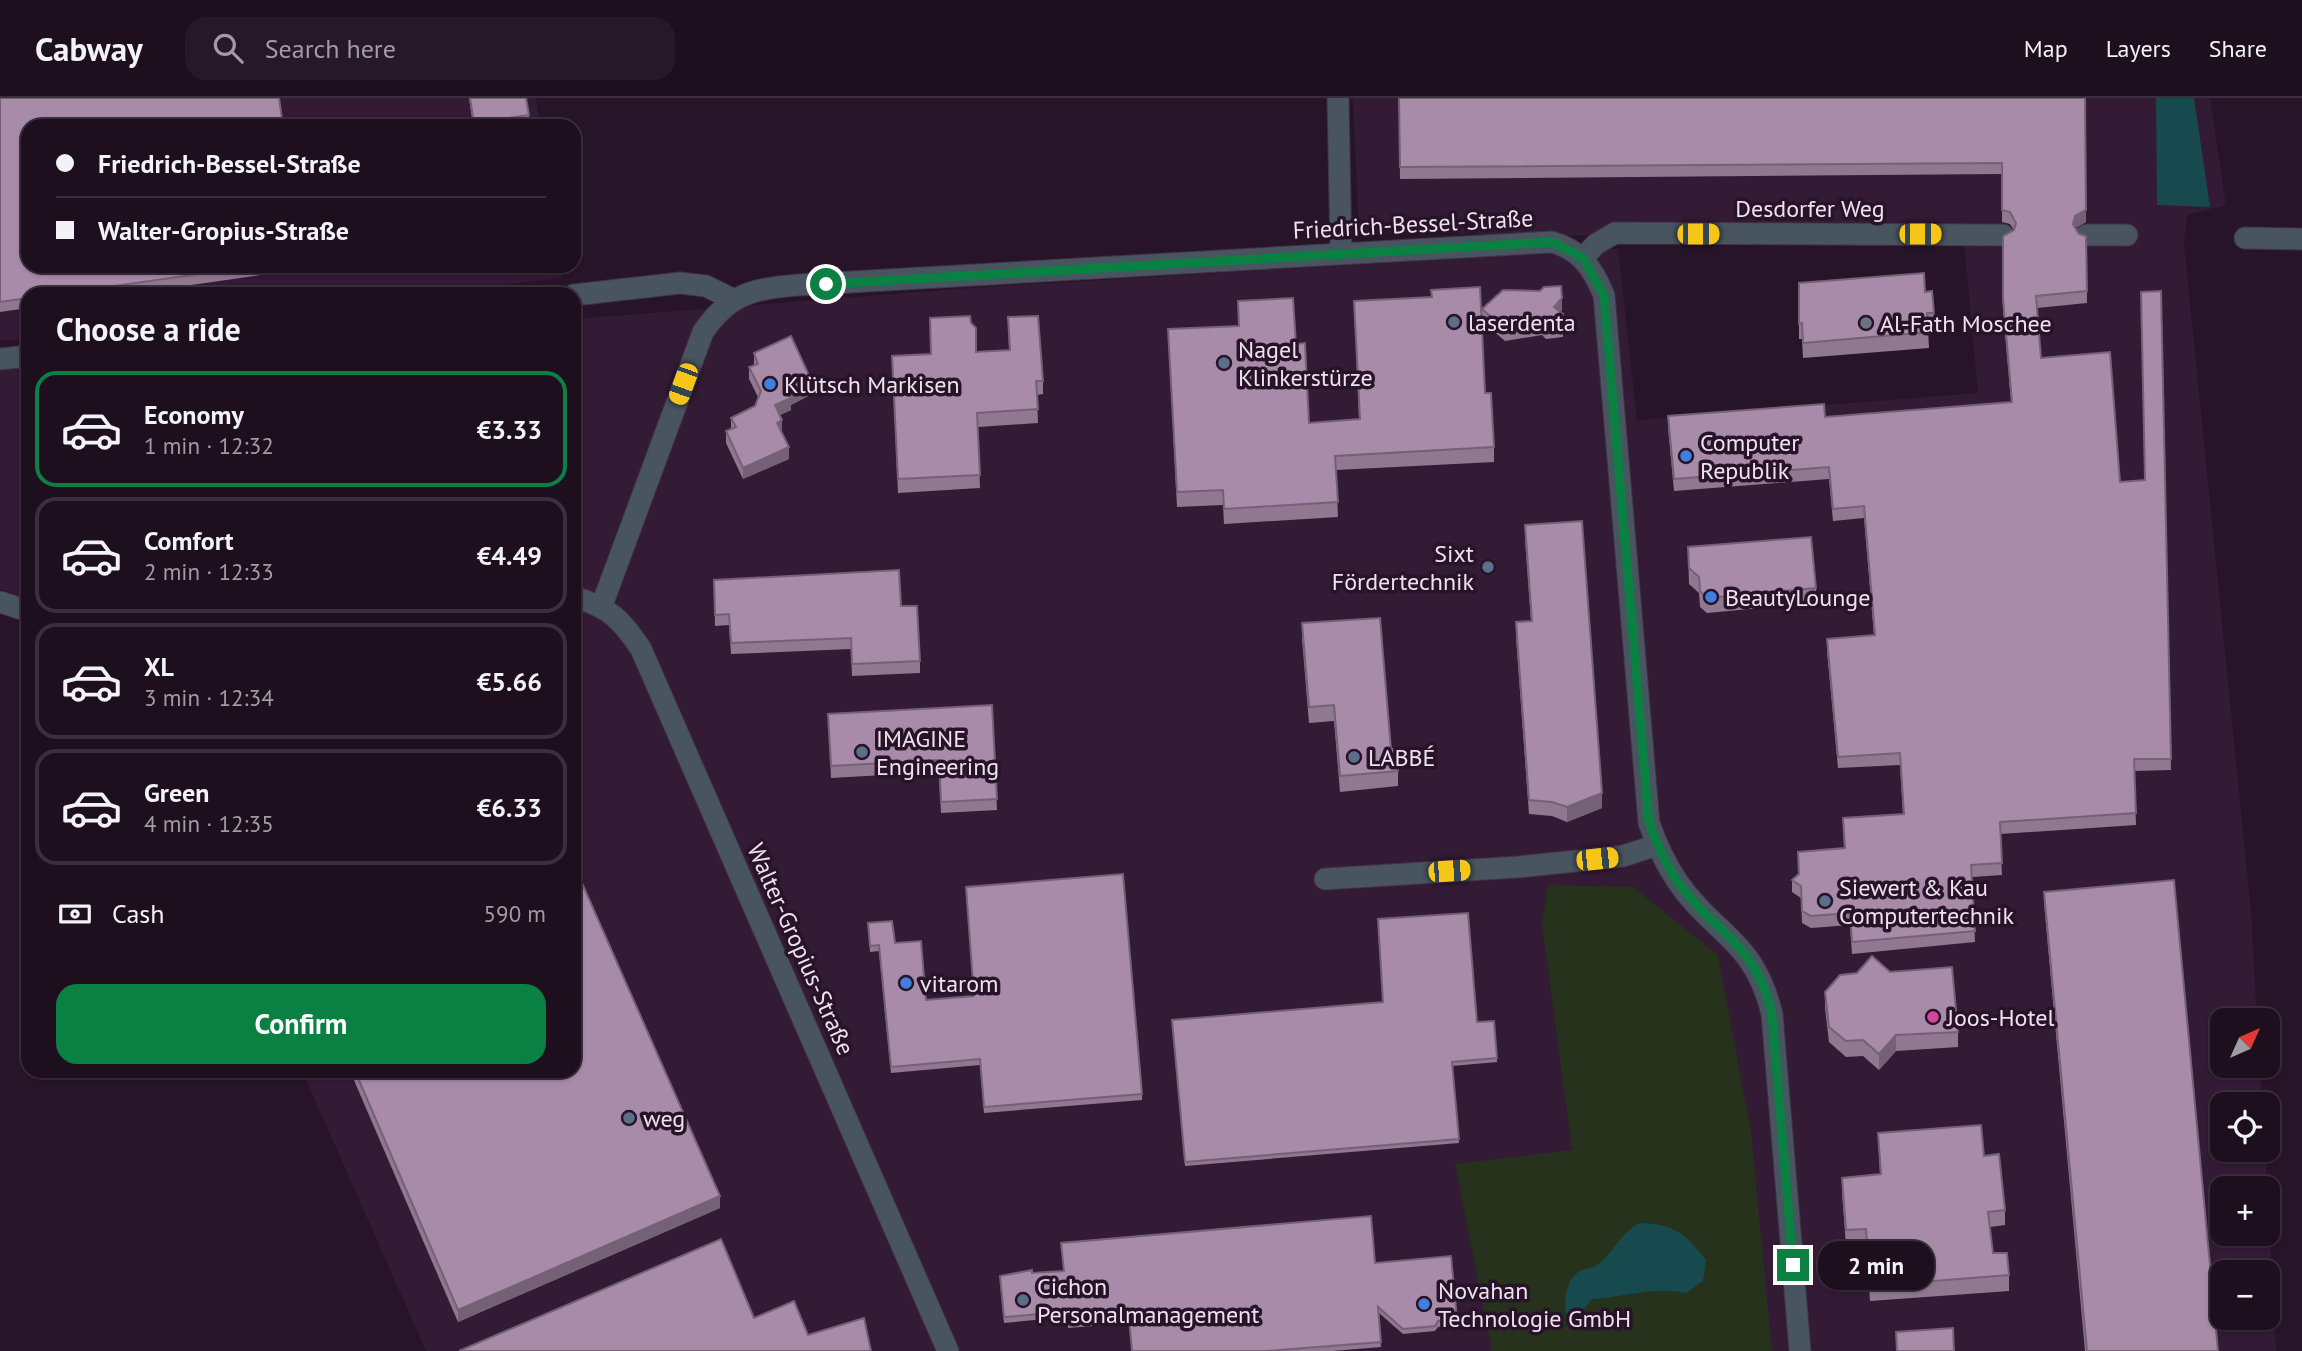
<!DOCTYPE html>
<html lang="en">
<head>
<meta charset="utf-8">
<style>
  :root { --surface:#1e0f1f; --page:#261828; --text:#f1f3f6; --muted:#a19ca4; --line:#3c2f3d; --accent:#0b8043 }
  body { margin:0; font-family:"PT Sans",sans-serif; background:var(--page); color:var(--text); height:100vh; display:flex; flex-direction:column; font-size:26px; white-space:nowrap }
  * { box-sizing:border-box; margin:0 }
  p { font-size:23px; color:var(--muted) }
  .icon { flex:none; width:38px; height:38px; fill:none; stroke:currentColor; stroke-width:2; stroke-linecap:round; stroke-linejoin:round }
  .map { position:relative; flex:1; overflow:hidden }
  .panel { position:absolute; left:21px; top:189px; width:560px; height:791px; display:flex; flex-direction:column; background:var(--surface); border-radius:21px; box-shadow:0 2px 5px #0004,0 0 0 2px var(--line) }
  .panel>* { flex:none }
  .top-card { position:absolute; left:21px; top:21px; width:560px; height:154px; border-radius:21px; box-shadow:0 2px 5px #0004,0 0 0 2px var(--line); display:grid; align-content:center; height:154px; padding:0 35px; background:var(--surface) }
  .needle { width:46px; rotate:45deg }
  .fabs { position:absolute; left:2210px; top:910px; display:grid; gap:14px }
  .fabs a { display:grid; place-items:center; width:70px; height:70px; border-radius:14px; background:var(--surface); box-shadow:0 2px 5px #0004,0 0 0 2px var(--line); font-size:35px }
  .end { position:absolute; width:32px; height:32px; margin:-16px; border:9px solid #0b8043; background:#fff; box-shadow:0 0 0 4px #fff }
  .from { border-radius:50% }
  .bubble { position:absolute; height:49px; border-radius:21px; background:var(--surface); box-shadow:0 2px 5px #0004,0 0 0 2px var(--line); font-size:23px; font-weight:700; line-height:49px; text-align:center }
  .car { position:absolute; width:21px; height:42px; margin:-21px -10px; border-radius:9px; box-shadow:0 0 5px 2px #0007; background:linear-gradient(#f5c518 24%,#345 0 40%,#f5c518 0 76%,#345 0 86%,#f5c518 0) }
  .top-card b { display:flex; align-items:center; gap:24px; height:66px; font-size:26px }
  .top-card b+b { border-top:2px solid var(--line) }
  .top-card i { width:18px; height:18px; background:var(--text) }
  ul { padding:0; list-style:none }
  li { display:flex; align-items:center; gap:21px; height:116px; margin:0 14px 10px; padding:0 21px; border:4px solid var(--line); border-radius:21px }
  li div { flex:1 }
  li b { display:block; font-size:26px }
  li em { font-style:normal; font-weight:700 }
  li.on { border-color:var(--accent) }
  li>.icon { width:63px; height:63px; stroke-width:1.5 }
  h2 { padding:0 35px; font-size:32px; line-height:84px }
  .pay { display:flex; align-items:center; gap:18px; height:77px; padding:0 35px; font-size:26px }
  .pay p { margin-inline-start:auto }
  .cta { display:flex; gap:14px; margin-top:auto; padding:14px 35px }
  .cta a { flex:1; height:80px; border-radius:21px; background:var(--accent); color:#fff; font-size:28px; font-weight:700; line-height:80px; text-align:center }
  header { display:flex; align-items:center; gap:42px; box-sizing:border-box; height:98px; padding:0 35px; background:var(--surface); border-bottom:2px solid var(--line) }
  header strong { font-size:33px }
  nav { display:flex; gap:38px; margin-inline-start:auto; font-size:24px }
  .search { width:490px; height:63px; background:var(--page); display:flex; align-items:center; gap:18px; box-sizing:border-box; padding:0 24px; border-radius:21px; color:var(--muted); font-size:26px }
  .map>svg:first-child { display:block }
</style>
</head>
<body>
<header>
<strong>Cabway</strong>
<div class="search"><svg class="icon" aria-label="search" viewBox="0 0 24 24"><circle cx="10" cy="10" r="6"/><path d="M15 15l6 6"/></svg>Search here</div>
<nav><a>Map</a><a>Layers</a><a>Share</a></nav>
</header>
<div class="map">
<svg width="2302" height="1253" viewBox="0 0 2302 1253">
  <rect width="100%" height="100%" fill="#281429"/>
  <g fill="#331a35" fill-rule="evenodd">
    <path d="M 0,0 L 536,0 L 540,28 L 28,28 L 28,168 L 560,168 L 562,180 L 418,196 L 28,196 L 28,240 L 0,243 Z"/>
    <path d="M 1353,0 L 2210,0 L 2226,107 L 2187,117 L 2184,146 L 2251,813 L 2257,922 L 2222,922 L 2222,968 L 2260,968 L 2262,1006 L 2222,1006 L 2222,1052 L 2265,1052 L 2267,1090 L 2222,1090 L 2222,1136 L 2268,1136 L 2268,1108 L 2276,1253 L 426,1253 L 302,973 L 574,973 L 574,221 L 970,190 L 1618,151 L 1637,322 L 1978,295 L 1964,143 L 1359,134 ZM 2222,1174 L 2268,1174 L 2268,1220 L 2222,1220 Z"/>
    <path d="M 28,265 L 28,500 L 0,491 L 0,268 Z"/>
  </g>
  <path fill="#27321d" d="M 1548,787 L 1633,789 L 1718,857 L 1751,1034 L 1772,1253 L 1492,1253 L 1455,1066 L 1572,1052 L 1542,825 Z"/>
  <g fill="#174a4e">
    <path d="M 2156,0 L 2194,0 L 2210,109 L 2157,107 Z"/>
    <path d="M 1640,1125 C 1674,1126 1685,1135 1706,1162 L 1703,1183 L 1686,1195 C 1653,1188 1625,1199 1592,1201 L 1574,1224 L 1568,1225 C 1563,1210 1564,1181 1580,1173 C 1586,1170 1595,1170 1600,1165 C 1617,1150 1618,1137 1640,1125 Z"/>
  </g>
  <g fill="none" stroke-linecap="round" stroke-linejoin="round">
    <g stroke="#443145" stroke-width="23">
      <g id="minor">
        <path d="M 1338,0 L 1341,155"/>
        <path d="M 2086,137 L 2127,137"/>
        <path d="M 2245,140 L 2302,141"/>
        <path d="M 1583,160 L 1596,146 L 1615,135 L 2003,137"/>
        <path d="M 574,197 L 680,185 L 706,188 L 732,201"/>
        <path d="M 0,261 L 28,258"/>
        <path d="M 574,499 C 609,509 621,521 641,551 L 948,1253"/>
        <path d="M 0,504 L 28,513"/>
        <path d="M 602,507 L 703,234 C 730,195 753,191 798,187 L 1552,144 C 1581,152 1593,171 1604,197 L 1649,725 C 1656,745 1665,765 1677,783 C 1715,838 1754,841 1772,916 L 1800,1253"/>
        <path d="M 1325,781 L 1518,769 L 1623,758 L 1657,747"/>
      </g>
    </g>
    <use href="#minor" stroke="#48545f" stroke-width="21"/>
  </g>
  <g fill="#907890">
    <path d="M 0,0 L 28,168 L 303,168 L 303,171 L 128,196 L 28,196 L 28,210 L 0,214 Z"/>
    <path d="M 469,0 L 526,0 L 529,17 L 529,28 L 473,28 Z"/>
    <path d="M 1399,0 L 2085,0 L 2086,124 L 2075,130 L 2079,136 L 2086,138 L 2087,205 L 2037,210 L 2041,260 L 2120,384 L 2145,382 L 2161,193 L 2171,672 L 2134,673 L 2136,727 L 2000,736 L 2002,777 L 1972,779 L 1975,844 L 1852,856 L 1850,827 L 1811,830 L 1802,825 L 1801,800 L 1792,794 L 1792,782 L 1798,776 L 1798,754 L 1844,750 L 1843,720 L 1903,716 L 1900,667 L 1838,670 L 1827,553 L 1827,541 L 1874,537 L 1864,420 L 1833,423 L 1829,381 L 1674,393 L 1668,329 L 1668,318 L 1825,319 L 2011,304 L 2003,212 L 2003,138 L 2014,132 L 2010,126 L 2002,124 L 2002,76 L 1400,81 Z"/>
    <path d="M 1799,185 L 1925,194 L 1934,215 L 1934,230 L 1928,231 L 1929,250 L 1803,260 L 1802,241 L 1799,241 Z"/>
    <path d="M 1354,203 L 1482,211 L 1562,212 L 1560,214 L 1563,216 L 1563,239 L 1546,241 L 1542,237 L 1505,243 L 1482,223 L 1485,295 L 1494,349 L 1494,364 L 1336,372 L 1338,419 L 1224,426 L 1223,407 L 1177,409 L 1168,231 L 1296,246 L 1309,325 L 1359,321 Z"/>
    <path d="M 1008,219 L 1043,283 L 1043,296 L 1037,297 L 1038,325 L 978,329 L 980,390 L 898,395 L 892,258 L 931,256 L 930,220 L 976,254 L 1009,252 Z"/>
    <path d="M 754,255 L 812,296 L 791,307 L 791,312 L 780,317 L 782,334 L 789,361 L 743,381 L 726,345 L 726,333 L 731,331 L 731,320 L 755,308 L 758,299 L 749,281 L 749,269 L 754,267 Z"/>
    <path d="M 1525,427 L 1602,710 L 1567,724 L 1552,718 L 1529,716 L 1516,539 L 1516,524 L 1531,523 L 1525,442 Z"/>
    <path d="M 1688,449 L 1816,490 L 1816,505 L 1707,515 L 1700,509 L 1699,495 L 1689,486 Z"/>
    <path d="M 714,482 L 901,508 L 920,563 L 920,575 L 852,578 L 851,551 L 731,556 L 729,527 L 715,528 Z"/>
    <path d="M 1302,525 L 1391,651 L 1398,673 L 1398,688 L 1340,694 L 1334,623 L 1309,625 L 1302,541 Z"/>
    <path d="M 992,607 L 997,712 L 941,715 L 939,674 L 831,680 L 828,616 Z"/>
    <path d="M 2044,794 L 2218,1253 L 2085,1253 L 2044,805 Z"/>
    <path d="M 868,825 L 895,845 L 926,902 L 1142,996 L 1142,1002 L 984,1015 L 980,967 L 891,975 L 879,853 L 870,854 Z"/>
    <path d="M 1825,894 L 1958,934 L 1958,949 L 1896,953 L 1879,972 L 1863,958 L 1846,959 L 1829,944 L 1825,910 Z"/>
    <path d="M 1172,922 L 1477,924 L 1494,923 L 1497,964 L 1452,968 L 1459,1045 L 1185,1068 Z"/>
    <path d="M 350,973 L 574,973 L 720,1110 L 458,1224 Z"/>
    <path d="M 1878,1035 L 1984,1058 L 2005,1112 L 2005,1127 L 1990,1129 L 1993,1155 L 2009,1177 L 2009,1193 L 1870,1203 L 1866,1146 L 1846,1148 L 1842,1095 L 1842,1080 L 1880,1077 Z"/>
    <path d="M 1375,1165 L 1457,1221 L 1457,1227 L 1438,1229 L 1435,1233 L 1403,1236 L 1379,1215 L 1381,1249 L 1333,1253 L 1132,1253 L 1129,1225 L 1068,1230 L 1067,1219 L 1004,1225 L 1000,1184 L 1032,1175 Z"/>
  </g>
  <g fill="#756176">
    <path d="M 2086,112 L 2086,124 L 2075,130 L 2073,126 L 2075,118 Z"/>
    <path d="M 1562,200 L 1562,212 L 1554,221 L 1554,209 Z"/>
    <path d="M 812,284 L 812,296 L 791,307 L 791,312 L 775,319 L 775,307 L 788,296 Z"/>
    <path d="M 782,322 L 782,334 L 777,325 Z"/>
    <path d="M 789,349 L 789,361 L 743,381 L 743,370 Z"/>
    <path d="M 1602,695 L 1602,710 L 1567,724 L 1567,709 Z"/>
    <path d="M 1896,937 L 1896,953 L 1879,972 L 1879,956 Z"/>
    <path d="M 720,1098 L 720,1110 L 458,1224 L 458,1212 Z"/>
  </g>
  <g fill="#a78ba8" stroke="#756176" stroke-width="2">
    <path d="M 0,0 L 279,0 L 283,28 L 28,28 L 28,168 L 255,168 L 58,196 L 28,196 L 28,200 L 0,204 Z"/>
    <path d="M 470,0 L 526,0 L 529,17 L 474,25 Z"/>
    <path d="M 1399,0 L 2085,0 L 2086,112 L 2075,118 L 2073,126 L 2079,136 L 2086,138 L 2087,193 L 2036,198 L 2041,260 L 2110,254 L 2120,384 L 2145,382 L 2141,194 L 2161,193 L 2171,661 L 2134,661 L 2136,715 L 2000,724 L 2002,765 L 1971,767 L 1975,833 L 1852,844 L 1850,815 L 1811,818 L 1802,813 L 1801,788 L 1792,782 L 1799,776 L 1798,754 L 1845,750 L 1843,720 L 1904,716 L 1900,655 L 1838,659 L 1827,541 L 1875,537 L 1864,408 L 1833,411 L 1829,369 L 1674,381 L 1668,318 L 1824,306 L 1825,319 L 2012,304 L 2003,201 L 2003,138 L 2014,132 L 2016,125 L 2010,114 L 2002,112 L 2002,65 L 1400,69 Z"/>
    <path d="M 1924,175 L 1925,194 L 1932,193 L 1934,215 L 1927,215 L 1929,234 L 1803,245 L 1802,225 L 1799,226 L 1799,185 Z"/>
    <path d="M 1561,188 L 1562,200 L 1554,209 L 1563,216 L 1563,227 L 1546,229 L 1542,226 L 1505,231 L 1482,211 L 1503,192 L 1540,193 L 1544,189 Z"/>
    <path d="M 1480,189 L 1485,295 L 1491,295 L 1494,349 L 1335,358 L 1338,404 L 1224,411 L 1223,392 L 1177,394 L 1168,231 L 1239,228 L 1238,203 L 1293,200 L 1296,246 L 1305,245 L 1309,325 L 1360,321 L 1354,203 L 1432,199 L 1431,192 Z"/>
    <path d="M 970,218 L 971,225 L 976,230 L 976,254 L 1010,252 L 1008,219 L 1038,218 L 1043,283 L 1036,283 L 1038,311 L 977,315 L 980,377 L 898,381 L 892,258 L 931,256 L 930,220 Z"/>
    <path d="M 791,238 L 812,284 L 788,296 L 791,300 L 775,307 L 782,322 L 777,325 L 789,349 L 743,370 L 726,333 L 736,329 L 731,320 L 755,308 L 761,293 L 749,269 L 758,266 L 754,255 Z"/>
    <path d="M 1582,423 L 1602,695 L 1567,709 L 1552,704 L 1529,702 L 1516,524 L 1532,523 L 1525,427 Z"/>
    <path d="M 1811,439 L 1816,490 L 1707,500 L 1700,493 L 1699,479 L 1689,470 L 1688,449 Z"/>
    <path d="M 899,472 L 901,508 L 917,508 L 920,563 L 852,566 L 851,540 L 731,545 L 729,516 L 715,517 L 714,482 Z"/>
    <path d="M 1380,520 L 1391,651 L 1397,651 L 1398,673 L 1340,678 L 1334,607 L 1309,609 L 1302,525 Z"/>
    <path d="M 992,607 L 997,701 L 941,704 L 939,662 L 831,668 L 828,616 Z"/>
    <path d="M 574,767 L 720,1098 L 458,1212 L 355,973 L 574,973 Z"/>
    <path d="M 1123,776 L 1142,996 L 984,1009 L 980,961 L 891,969 L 879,847 L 870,848 L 868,825 L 892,823 L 895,845 L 921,843 L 926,902 L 974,898 L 966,789 Z"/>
    <path d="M 2174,782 L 2218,1253 L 2087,1253 L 2044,794 Z"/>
    <path d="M 1468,815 L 1477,924 L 1494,923 L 1497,960 L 1452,964 L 1459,1041 L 1185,1064 L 1172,922 L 1383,904 L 1378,821 Z"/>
    <path d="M 1872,858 L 1890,874 L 1952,869 L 1958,934 L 1896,937 L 1879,956 L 1863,942 L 1846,943 L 1829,929 L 1825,894 L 1840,877 L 1857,875 Z"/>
    <path d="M 1981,1027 L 1984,1058 L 1999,1056 L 2005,1112 L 1988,1114 L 1993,1155 L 2007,1155 L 2009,1177 L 1870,1188 L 1866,1131 L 1846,1132 L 1842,1080 L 1881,1076 L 1878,1035 Z"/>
    <path d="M 1371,1118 L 1375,1165 L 1451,1158 L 1457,1221 L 1438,1223 L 1435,1228 L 1403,1231 L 1378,1209 L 1381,1244 L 1266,1253 L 1132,1253 L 1129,1220 L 1068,1225 L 1067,1214 L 1004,1219 L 1000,1178 L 1032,1172 L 1032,1175 L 1064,1173 L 1061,1145 Z"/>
    <path d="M 721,1141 L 754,1220 L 794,1203 L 808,1237 L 864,1220 L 871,1253 L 459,1253 Z"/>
    <path d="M 1953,1230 L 1954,1253 L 1897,1253 L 1896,1234 Z"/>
  </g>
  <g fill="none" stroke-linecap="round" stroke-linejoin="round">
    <path stroke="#0b8043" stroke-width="9" d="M 826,186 L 1552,144 L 1583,160 L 1604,197 L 1649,725 C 1657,745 1665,765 1677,783 C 1715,837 1755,842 1772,916 L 1793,1167"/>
  </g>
  <g fill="#5c6f8a" stroke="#281429" stroke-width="2.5">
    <circle cx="1454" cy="224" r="7"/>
    <circle cx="1224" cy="265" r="7"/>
    <circle cx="1488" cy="469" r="7"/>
    <circle cx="862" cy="654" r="7"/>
    <circle cx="1354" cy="659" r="7"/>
    <circle cx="1825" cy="803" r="7"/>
    <circle cx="629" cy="1020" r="7"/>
    <circle cx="1023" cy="1202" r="7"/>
  </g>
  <circle fill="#6b7280" stroke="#281429" stroke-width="2.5" cx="1866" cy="225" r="7"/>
  <g fill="#3f7fe0" stroke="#281429" stroke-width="2.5">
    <circle cx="770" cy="286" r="7"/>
    <circle cx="1686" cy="358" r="7"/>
    <circle cx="1711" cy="499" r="7"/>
    <circle cx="906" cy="885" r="7"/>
    <circle cx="1424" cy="1206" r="7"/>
  </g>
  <circle fill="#d1479c" stroke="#281429" stroke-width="2.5" cx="1933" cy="919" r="7"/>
  <g text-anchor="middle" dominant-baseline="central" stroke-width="7" stroke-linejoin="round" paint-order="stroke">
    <g font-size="24" fill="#efe1f0" stroke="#281429">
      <text x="1810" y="110">Desdorfer Weg</text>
      <text transform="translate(1413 126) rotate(-3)">Friedrich-Bessel-Straße</text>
      <text transform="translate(801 851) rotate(66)">Walter-Gropius-Straße</text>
    </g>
    <g font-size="24" fill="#efe1f0" stroke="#281429" text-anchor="start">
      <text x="1468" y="224">laserdenta</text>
      <text x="1880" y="225">Al-Fath Moschee</text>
      <text x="1238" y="251">Nagel<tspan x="1238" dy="28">Klinkerstürze</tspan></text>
      <text x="784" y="286">Klütsch Markisen</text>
      <text x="1700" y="344">Computer<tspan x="1700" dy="28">Republik</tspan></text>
      <text x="1474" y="455" text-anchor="end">Sixt<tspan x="1474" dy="28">Fördertechnik</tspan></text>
      <text x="1725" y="499">BeautyLounge</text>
      <text x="876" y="640">IMAGINE<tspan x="876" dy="28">Engineering</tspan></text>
      <text x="1368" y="659">LABBÉ</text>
      <text x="1839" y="789">Siewert &amp; Kau<tspan x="1839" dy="28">Computertechnik</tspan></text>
      <text x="920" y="885">vitarom</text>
      <text x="1947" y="919">Joos-Hotel</text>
      <text x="643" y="1020">weg</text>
      <text x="1037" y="1188">Cichon<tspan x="1037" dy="28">Personalmanagement</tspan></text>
      <text x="1438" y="1192">Novahan<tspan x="1438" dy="28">Technologie GmbH</tspan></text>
    </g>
  </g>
</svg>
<div class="fabs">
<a><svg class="needle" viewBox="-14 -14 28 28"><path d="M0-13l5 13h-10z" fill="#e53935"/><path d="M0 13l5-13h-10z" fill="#a19ca4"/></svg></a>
<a><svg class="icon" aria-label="locate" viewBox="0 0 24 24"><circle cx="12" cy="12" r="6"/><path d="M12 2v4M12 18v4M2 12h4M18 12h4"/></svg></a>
<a>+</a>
<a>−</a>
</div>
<i class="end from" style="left:826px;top:186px"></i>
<i class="end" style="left:1793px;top:1167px"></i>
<div class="bubble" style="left:1818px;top:1143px;width:116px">2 min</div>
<i class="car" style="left:1698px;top:136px;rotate:90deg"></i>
<i class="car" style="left:1920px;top:136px;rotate:90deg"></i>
<i class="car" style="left:683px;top:286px;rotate:200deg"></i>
<i class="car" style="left:1597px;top:761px;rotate:84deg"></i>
<i class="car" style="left:1449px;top:773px;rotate:86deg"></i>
<div class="top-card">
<b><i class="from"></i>Friedrich-Bessel-Straße</b>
<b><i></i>Walter-Gropius-Straße</b>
</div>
<section class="panel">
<h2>Choose a ride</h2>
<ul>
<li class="on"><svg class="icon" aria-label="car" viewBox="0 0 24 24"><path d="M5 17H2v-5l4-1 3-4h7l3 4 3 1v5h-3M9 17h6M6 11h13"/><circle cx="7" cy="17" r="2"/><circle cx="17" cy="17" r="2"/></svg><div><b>Economy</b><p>1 min · 12:32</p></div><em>€3.33</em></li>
<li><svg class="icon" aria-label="car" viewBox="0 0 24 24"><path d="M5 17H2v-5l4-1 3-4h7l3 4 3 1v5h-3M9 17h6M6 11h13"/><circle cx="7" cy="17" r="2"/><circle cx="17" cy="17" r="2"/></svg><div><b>Comfort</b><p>2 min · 12:33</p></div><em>€4.49</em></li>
<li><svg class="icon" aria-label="car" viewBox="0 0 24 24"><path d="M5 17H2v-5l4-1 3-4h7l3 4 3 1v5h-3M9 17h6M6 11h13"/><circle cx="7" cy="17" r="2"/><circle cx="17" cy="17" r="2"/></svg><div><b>XL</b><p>3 min · 12:34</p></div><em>€5.66</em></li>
<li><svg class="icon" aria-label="car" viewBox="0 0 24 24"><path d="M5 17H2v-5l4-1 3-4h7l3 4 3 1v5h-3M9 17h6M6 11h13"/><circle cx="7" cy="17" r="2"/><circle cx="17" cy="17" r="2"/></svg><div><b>Green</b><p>4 min · 12:35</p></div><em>€6.33</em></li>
</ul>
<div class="pay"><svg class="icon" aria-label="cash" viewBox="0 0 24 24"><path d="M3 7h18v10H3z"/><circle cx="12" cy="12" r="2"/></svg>Cash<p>590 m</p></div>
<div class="cta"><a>Confirm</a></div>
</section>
</div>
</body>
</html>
